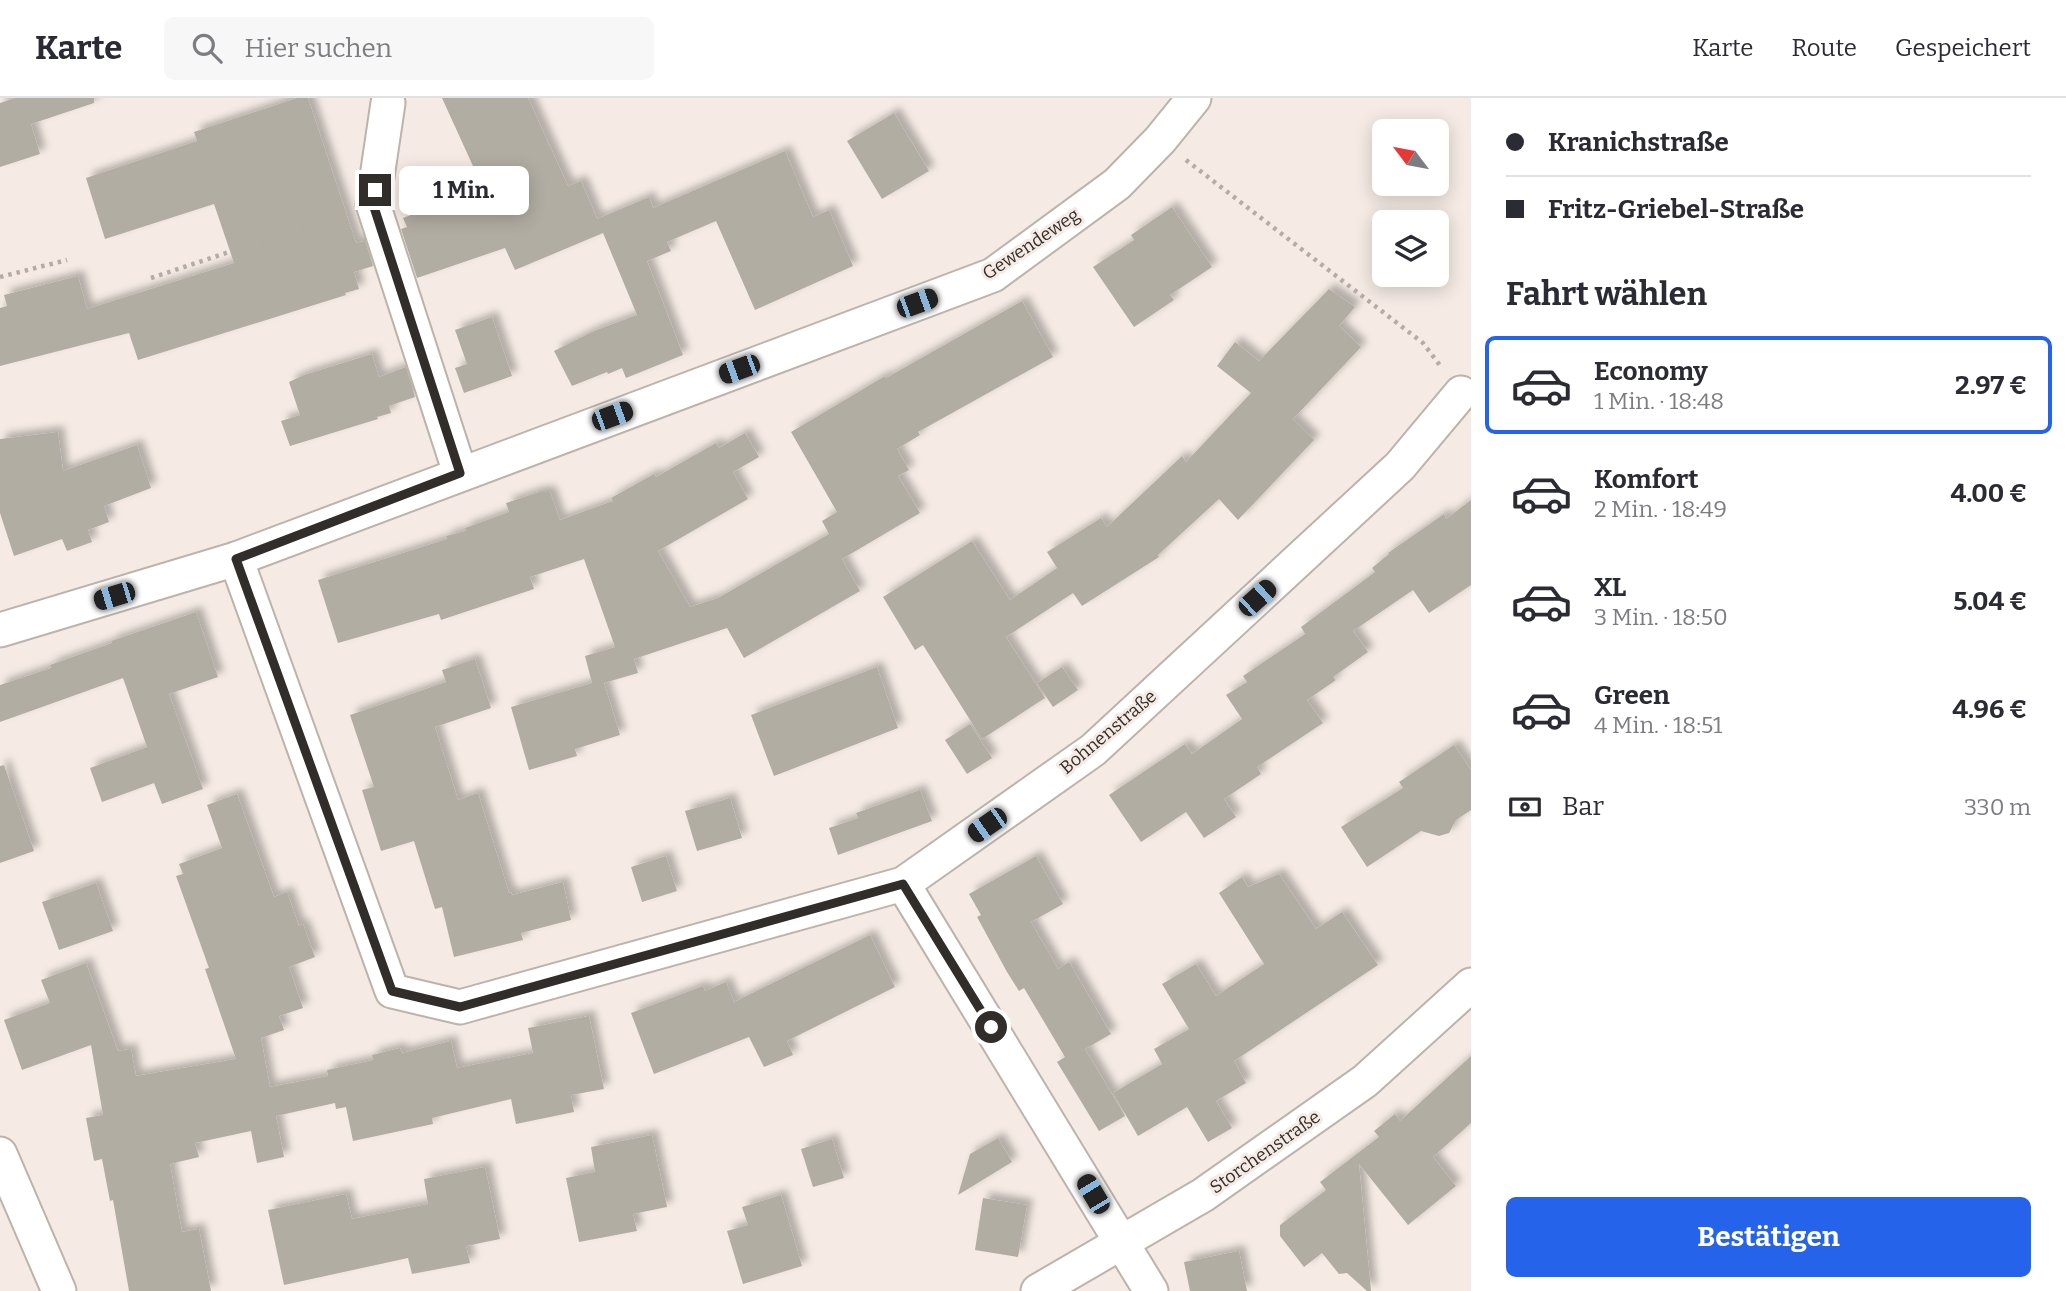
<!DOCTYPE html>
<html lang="de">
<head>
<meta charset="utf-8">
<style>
  :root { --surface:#fff; --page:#f7f7f7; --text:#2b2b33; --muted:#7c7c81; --line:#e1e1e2; --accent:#2563eb }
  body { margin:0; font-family:Bitter,serif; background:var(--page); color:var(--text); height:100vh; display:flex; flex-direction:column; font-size:26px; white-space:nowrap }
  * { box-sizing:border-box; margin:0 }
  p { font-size:23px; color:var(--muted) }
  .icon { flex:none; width:38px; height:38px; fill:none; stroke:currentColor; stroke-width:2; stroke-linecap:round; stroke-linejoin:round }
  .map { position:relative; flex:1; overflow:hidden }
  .panel { display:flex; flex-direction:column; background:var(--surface); width:595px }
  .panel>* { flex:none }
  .guide { display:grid; align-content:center; height:154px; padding:0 35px; background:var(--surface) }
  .needle { width:46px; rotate:302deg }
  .buttons { position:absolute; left:1372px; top:21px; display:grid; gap:14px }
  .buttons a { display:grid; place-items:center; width:77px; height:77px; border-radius:10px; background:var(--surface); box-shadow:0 4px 18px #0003; font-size:35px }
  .end { position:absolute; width:32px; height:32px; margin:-16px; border:9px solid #302d2a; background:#fff; box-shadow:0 0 0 4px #fff }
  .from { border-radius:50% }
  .bubble { position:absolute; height:49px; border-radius:10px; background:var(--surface); box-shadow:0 4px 18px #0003; font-size:23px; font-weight:700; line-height:49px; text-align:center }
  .car { position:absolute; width:21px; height:42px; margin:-21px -10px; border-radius:9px; box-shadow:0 0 5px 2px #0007; background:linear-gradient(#222 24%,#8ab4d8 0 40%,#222 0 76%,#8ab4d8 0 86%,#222 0) }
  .guide b { display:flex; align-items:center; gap:24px; height:66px; font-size:26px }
  .guide b+b { border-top:2px solid var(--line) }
  .guide i { width:18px; height:18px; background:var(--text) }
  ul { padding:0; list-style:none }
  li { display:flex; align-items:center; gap:21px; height:98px; margin:0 14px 10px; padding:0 21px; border:4px solid transparent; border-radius:10px }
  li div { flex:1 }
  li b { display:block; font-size:26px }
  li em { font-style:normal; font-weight:700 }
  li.on { border-color:var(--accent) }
  li>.icon { width:63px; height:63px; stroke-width:1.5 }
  h2 { padding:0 35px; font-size:32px; line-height:84px }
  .pay { display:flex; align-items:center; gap:18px; height:77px; padding:0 35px; font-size:26px }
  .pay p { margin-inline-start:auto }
  .action { display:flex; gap:14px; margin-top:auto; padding:14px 35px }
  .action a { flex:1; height:80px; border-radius:10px; background:var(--accent); color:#fff; font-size:28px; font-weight:700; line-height:80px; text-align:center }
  header { display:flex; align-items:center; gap:42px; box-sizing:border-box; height:98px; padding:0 35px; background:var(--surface); border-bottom:2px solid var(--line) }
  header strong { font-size:33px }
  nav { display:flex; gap:38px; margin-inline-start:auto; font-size:24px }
  .search { width:490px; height:63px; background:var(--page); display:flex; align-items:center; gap:18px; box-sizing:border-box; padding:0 24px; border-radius:10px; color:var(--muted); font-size:26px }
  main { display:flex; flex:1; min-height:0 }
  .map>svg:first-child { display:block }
</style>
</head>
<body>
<header>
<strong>Karte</strong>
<div class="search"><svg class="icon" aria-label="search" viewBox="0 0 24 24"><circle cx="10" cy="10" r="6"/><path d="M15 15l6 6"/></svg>Hier suchen</div>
<nav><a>Karte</a><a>Route</a><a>Gespeichert</a></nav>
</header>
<main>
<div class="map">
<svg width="1471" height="1193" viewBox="0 0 1471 1193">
  <defs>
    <filter id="shadow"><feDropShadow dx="6" dy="-6" stdDeviation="3.5" flood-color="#0004"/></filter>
  </defs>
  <rect width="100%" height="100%" fill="#f5ebe4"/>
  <g fill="#b2ada3" filter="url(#shadow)">
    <path d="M 15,0 L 94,0 L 94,5 L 31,26 L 40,56 L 0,69 L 0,5 Z"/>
    <path d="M 297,0 L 308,0 L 356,145 L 365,143 L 373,168 L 354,174 L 359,191 L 345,195 L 346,197 L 138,262 L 129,235 L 0,268 L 0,210 L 7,208 L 4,197 L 78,178 L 87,211 L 234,165 L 214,106 L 105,141 L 86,80 L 197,43 L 194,34 Z"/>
    <path d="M 442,0 L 528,0 L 568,88 L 581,83 L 599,125 L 597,121 L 649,99 L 653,110 L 785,53 L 813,119 L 829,112 L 853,168 L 755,212 L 716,123 L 667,144 L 671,153 L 647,163 L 683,257 L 626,280 L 622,270 L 608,276 L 607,274 L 572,288 L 554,253 L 594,233 L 637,217 L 603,135 L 515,172 L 505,150 L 417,180 L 401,131 L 407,129 L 403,120 L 483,90 Z"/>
    <path d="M 894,15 L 929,73 L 882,101 L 847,43 Z"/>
    <path d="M 1172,109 L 1212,169 L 1170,197 L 1174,202 L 1134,229 L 1093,169 L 1134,142 L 1131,137 Z"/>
    <path d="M 1329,191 L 1355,209 L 1339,228 L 1361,249 L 1293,321 L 1314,342 L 1238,422 L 1219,401 L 1158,457 L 1159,459 L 1082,508 L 1073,495 L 1006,539 L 1045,600 L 982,641 L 923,547 L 915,552 L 883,499 L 972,443 L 1010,502 L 1057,470 L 1047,454 L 1101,420 L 1107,429 L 1182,358 L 1186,364 L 1251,295 L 1217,268 L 1235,244 L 1259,263 Z"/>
    <path d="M 1022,203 L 1053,259 L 918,334 L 920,337 L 897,351 L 909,372 L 898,378 L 920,415 L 842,461 L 860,493 L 744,560 L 727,530 L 634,561 L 638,575 L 604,585 L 620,637 L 575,651 L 577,658 L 529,672 L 511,609 L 592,585 L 585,558 L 615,549 L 584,461 L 530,479 L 534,491 L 441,522 L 439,516 L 338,545 L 318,482 L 447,441 L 446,438 L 466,433 L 465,430 L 509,414 L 506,405 L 539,394 L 550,394 L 560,422 L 613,403 L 611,400 L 654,376 L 656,379 L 716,345 L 719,350 L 745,335 L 759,359 L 733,374 L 748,401 L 658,453 L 690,509 L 718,500 L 829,436 L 822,423 L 837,414 L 791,334 L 885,278 L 886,280 Z"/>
    <path d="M 492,219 L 512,278 L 464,295 L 455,270 L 467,266 L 455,232 Z"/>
    <path d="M 372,256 L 379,279 L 406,269 L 415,299 L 389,308 L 391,315 L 377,319 L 378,321 L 290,348 L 281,323 L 300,317 L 289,284 L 304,277 Z"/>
    <path d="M 58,334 L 63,373 L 137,347 L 151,390 L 104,408 L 109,424 L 88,432 L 92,444 L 67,453 L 62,441 L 14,458 L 0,415 L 0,341 Z"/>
    <path d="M 1471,402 L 1471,487 L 1429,515 L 1413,492 L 1353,533 L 1368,554 L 1333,579 L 1336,582 L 1307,602 L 1323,625 L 1257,669 L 1261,676 L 1224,701 L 1236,719 L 1204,740 L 1186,714 L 1141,744 L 1109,697 L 1185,646 L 1192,656 L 1242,621 L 1226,597 L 1247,584 L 1243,578 L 1305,536 L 1301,529 L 1375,474 L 1372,470 L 1389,456 L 1388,455 L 1444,416 L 1446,421 Z"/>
    <path d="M 196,514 L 218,579 L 169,596 L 203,691 L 162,706 L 154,685 L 102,704 L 90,670 L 147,649 L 123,580 L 0,624 L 0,587 L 51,570 L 50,567 L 112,545 L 111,543 Z"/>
    <path d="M 475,561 L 491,610 L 435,629 L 458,702 L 478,695 L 509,795 L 511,794 L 512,797 L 563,784 L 571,822 L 521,835 L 523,842 L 454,859 L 442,809 L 435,811 L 414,743 L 381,753 L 362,692 L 374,689 L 350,617 L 446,584 L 442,572 Z"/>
    <path d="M 877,569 L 898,630 L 774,678 L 751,617 Z"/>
    <path d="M 1062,569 L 1078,592 L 1053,609 L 1037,585 Z"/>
    <path d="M 970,626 L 992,660 L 967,676 L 945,642 Z"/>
    <path d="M 1454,647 L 1471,672 L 1471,712 L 1456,722 L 1449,735 L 1439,738 L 1421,733 L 1367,769 L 1341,729 L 1403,690 L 1399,684 Z"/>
    <path d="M 4,667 L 34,753 L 0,765 L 0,668 Z"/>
    <path d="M 920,692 L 932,723 L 838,757 L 829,730 L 858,720 L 856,715 Z"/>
    <path d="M 237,696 L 274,799 L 287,794 L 299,828 L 303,826 L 315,859 L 289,869 L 303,910 L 279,918 L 284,932 L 261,940 L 270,989 L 328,978 L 327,972 L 373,962 L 372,957 L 400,950 L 402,955 L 451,943 L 457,970 L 533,955 L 528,930 L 589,918 L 604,991 L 571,997 L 574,1014 L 516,1026 L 511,1001 L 432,1020 L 433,1026 L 353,1043 L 346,1009 L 336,1011 L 335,1005 L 276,1018 L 284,1059 L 257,1065 L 251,1033 L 195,1045 L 199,1059 L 170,1066 L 182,1134 L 199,1131 L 211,1193 L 129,1193 L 113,1102 L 110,1103 L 102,1061 L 94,1063 L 86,1020 L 103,1017 L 91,947 L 22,972 L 4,922 L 50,905 L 41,882 L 86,865 L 118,953 L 131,951 L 136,978 L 236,961 L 205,871 L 209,870 L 176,778 L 183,776 L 179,766 L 222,750 L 207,707 Z"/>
    <path d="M 730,700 L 742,740 L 697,753 L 685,713 Z"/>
    <path d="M 666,758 L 677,793 L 642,804 L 631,769 Z"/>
    <path d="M 1036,758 L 1063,806 L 1031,824 L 1058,871 L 1069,864 L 1111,936 L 1085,951 L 1125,1018 L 1099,1033 L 1057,964 L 1065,959 L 1024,890 L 1019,893 L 1007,874 L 977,819 L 981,817 L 969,796 Z"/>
    <path d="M 1279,776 L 1316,831 L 1342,814 L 1378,867 L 1234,963 L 1246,985 L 1216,1003 L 1232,1030 L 1208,1044 L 1187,1009 L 1138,1038 L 1113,995 L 1162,966 L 1154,951 L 1189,931 L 1162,886 L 1196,866 L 1216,898 L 1264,866 L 1219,795 L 1242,779 L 1248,789 Z"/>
    <path d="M 96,785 L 113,833 L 59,852 L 42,804 Z"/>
    <path d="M 870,837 L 895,889 L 787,943 L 793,957 L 764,969 L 749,939 L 654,976 L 631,915 L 703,888 L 705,893 L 726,884 L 734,904 Z"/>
    <path d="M 1471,958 L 1471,1025 L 1433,1059 L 1456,1088 L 1408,1127 L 1359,1066 L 1371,1193 L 1367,1193 L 1347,1175 L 1339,1176 L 1322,1155 L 1304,1169 L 1280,1138 L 1280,1127 L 1326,1092 L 1320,1084 L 1379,1039 L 1374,1033 L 1395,1016 L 1400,1023 Z"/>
    <path d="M 652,1037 L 667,1109 L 633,1116 L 637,1133 L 579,1144 L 566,1080 L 595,1074 L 591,1049 Z"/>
    <path d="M 998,1040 L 1012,1064 L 958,1097 L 970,1056 Z"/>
    <path d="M 832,1041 L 844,1080 L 813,1089 L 801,1051 Z"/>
    <path d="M 485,1069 L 500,1141 L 466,1148 L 470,1165 L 412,1176 L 408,1160 L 284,1187 L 268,1112 L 346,1096 L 352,1121 L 428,1106 L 424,1081 Z"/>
    <path d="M 781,1097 L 802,1168 L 743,1186 L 727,1133 L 748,1127 L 742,1109 Z"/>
    <path d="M 983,1100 L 1027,1107 L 1018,1159 L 975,1152 Z"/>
    <path d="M 1239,1153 L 1247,1193 L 1190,1193 L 1184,1164 Z"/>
  </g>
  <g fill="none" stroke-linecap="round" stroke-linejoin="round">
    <g stroke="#bcb3ab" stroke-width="37">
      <g id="street">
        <path d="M 388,5 L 373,106 L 460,375"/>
        <path d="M 236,461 L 392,893 L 460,909 L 903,786 L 1093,652 L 1400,368 L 1461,295"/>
        <path d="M 0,532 L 236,461 L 993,177 L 1117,86 L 1160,42 L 1194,0"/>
        <path d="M 903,786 L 1151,1193"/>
        <path d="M 0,1056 L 59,1193"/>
        <path d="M 1038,1193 L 1203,1097 L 1365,983 L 1471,887"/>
      </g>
    </g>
    <g stroke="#b4aca6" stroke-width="4.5" stroke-dasharray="3.5 5" stroke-linecap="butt">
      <path d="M 1186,62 L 1423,245 L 1442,270"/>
      <path d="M 0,179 L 67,162"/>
      <path d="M 151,180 L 343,116"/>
    </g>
    <use href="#street" stroke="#fff" stroke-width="33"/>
  </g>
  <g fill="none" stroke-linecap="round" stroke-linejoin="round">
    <path stroke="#302d2a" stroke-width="9" d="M 375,92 L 373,106 L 460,375 L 236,461 L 392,893 L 460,909 L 903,786 L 991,929"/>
  </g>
  <g text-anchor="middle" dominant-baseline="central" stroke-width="6" stroke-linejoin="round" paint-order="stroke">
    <g font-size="18" fill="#302d2a" stroke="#f5ebe4">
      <text transform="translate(1031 146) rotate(-34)">Gewendeweg</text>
      <text transform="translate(1108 634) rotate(-40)">Bohnenstraße</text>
      <text transform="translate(1265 1054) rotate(-35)">Storchenstraße</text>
    </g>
  </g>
</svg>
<div class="buttons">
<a><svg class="needle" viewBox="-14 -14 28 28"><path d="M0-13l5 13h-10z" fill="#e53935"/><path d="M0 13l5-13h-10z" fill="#7c7c81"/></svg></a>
<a><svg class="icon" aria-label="layers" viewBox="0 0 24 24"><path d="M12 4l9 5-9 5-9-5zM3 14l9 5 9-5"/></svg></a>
</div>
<i class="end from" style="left:991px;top:929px"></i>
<i class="end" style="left:375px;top:92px"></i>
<div class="bubble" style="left:399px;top:68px;width:130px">1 Min.</div>
<i class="car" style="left:917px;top:205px;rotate:70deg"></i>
<i class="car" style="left:739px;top:271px;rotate:250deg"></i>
<i class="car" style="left:612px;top:318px;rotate:70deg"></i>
<i class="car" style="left:114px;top:498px;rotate:253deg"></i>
<i class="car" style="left:1257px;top:500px;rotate:48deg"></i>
<i class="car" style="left:987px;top:727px;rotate:235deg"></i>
<i class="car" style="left:1093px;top:1096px;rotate:329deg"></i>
</div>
<section class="panel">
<div class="guide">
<b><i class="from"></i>Kranichstraße</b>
<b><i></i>Fritz-Griebel-Straße</b>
</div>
<h2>Fahrt wählen</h2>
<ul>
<li class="on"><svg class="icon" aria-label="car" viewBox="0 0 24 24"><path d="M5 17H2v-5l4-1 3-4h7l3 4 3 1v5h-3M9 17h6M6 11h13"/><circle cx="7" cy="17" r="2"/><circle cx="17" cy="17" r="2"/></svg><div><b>Economy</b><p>1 Min. · 18:48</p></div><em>2.97 €</em></li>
<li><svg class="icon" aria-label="car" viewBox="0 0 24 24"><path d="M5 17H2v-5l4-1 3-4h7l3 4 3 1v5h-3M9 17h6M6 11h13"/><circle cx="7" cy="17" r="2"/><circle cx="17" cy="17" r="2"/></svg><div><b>Komfort</b><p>2 Min. · 18:49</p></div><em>4.00 €</em></li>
<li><svg class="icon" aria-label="car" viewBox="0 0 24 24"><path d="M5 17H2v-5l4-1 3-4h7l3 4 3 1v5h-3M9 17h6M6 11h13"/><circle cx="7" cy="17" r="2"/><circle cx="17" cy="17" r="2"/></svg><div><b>XL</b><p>3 Min. · 18:50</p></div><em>5.04 €</em></li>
<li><svg class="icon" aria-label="car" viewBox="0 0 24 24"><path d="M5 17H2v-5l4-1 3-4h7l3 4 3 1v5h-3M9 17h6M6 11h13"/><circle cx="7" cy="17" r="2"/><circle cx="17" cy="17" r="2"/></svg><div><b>Green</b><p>4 Min. · 18:51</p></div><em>4.96 €</em></li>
</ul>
<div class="pay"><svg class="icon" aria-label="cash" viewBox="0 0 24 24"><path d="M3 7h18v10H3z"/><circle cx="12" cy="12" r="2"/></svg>Bar<p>330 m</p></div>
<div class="action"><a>Bestätigen</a></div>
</section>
</main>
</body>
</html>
